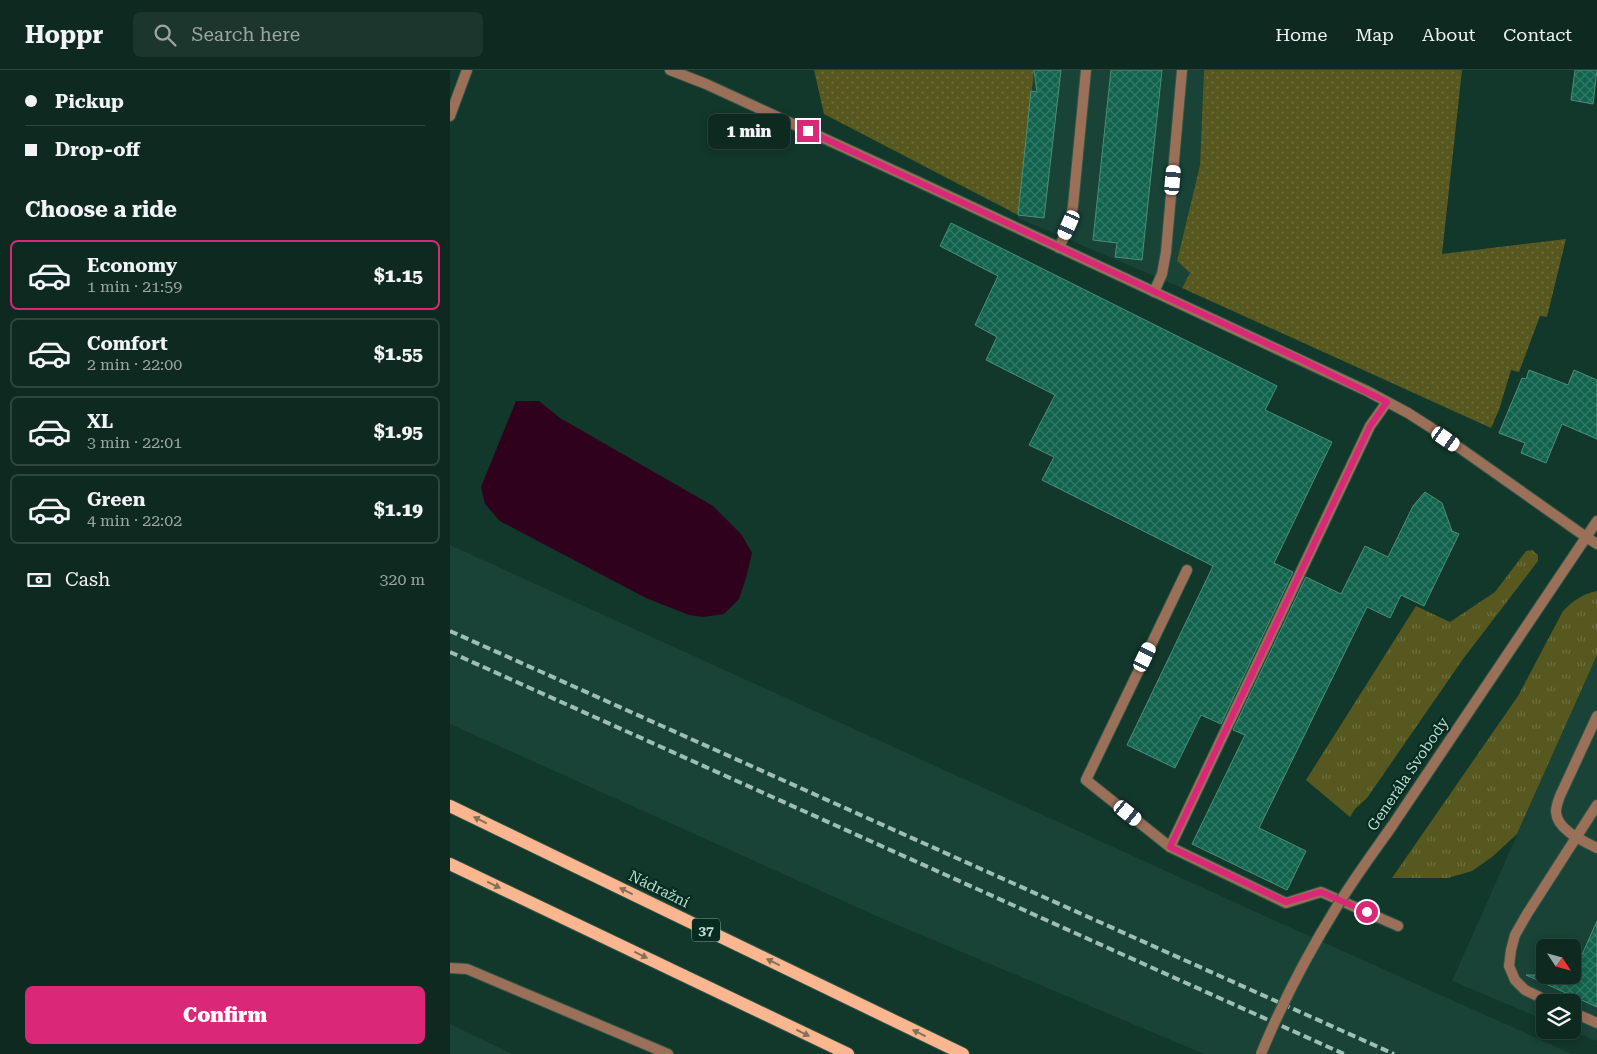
<!DOCTYPE html>
<html lang="en">
<head>
<meta charset="utf-8">
<style>
  :root { --surface:#0e2920; --page:#1c352d; --text:#f1f3f6; --muted:#9ba6a5; --line:#2e453e; --accent:#db2777 }
  body { margin:0; font-family:"Roboto Serif",serif; background:var(--page); color:var(--text); height:100vh; display:flex; flex-direction:column; font-size:19px; white-space:nowrap }
  * { box-sizing:border-box; margin:0 }
  p { font-size:16px; color:var(--muted) }
  .icon { flex:none; width:28px; height:28px; fill:none; stroke:currentColor; stroke-width:2; stroke-linecap:round; stroke-linejoin:round }
  .map { position:relative; flex:1; overflow:hidden }
  .panel { display:flex; flex-direction:column; background:var(--surface); width:450px }
  .panel>* { flex:none }
  .hud { display:grid; align-content:center; height:110px; padding:0 25px; background:var(--surface) }
  .needle { width:32px; rotate:126deg }
  .buttons { position:absolute; left:1086px; top:869px; display:grid; gap:10px }
  .buttons a { display:grid; place-items:center; width:45px; height:45px; border-radius:8px; background:var(--surface); box-shadow:0 2px 8px #0003,0 0 0 1px var(--line); font-size:25px }
  .end { position:absolute; width:22px; height:22px; margin:-11px; border:6px solid #db2777; background:#fff; box-shadow:0 0 0 2px #fff }
  .from { border-radius:50% }
  .bubble { position:absolute; height:35px; border-radius:8px; background:var(--surface); box-shadow:0 2px 8px #0003,0 0 0 1px var(--line); font-size:16px; font-weight:800; line-height:35px; text-align:center }
  .car { position:absolute; width:15px; height:30px; margin:-15px -8px; border-radius:6px; box-shadow:0 0 4px 1px #0007; background:linear-gradient(#fff 24%,#345 0 40%,#fff 0 76%,#345 0 86%,#fff 0) }
  .hud b { display:flex; align-items:center; gap:18px; height:48px; font-size:19px }
  .hud b+b { border-top:1px solid var(--line) }
  .hud i { width:12px; height:12px; background:var(--text) }
  ul { padding:0; list-style:none }
  li { display:flex; align-items:center; gap:15px; height:70px; margin:0 10px 8px; padding:0 15px; border:2px solid var(--line); border-radius:8px }
  li div { flex:1 }
  li b { display:block; font-size:19px }
  li em { font-style:normal; font-weight:800 }
  li.current { border-color:var(--accent) }
  li>.icon { width:45px; height:45px; stroke-width:1.5 }
  h2 { padding:0 25px; font-size:22px; line-height:60px }
  .pay { display:flex; align-items:center; gap:12px; height:55px; padding:0 25px; font-size:19px }
  .pay p { margin-inline-start:auto }
  .cta { display:flex; gap:10px; margin-top:auto; padding:10px 25px }
  .cta a { flex:1; height:58px; border-radius:8px; background:var(--accent); color:#fff; font-size:20px; font-weight:800; line-height:58px; text-align:center }
  header { display:flex; align-items:center; gap:30px; box-sizing:border-box; height:70px; padding:0 25px; background:var(--surface); border-bottom:1px solid var(--line) }
  header strong { font-size:24px }
  nav { display:flex; gap:28px; margin-inline-start:auto; font-size:18px }
  .search { width:350px; height:45px; background:var(--page); display:flex; align-items:center; gap:12px; box-sizing:border-box; padding:0 18px; border-radius:8px; color:var(--muted); font-size:19px }
  main { display:flex; flex:1; min-height:0 }
  .map>svg:first-child { display:block }
</style>
</head>
<body>
<header>
<strong>Hoppr</strong>
<div class="search"><svg class="icon" aria-label="search" viewBox="0 0 24 24"><circle cx="10" cy="10" r="6"/><path d="M15 15l6 6"/></svg>Search here</div>
<nav><a>Home</a><a>Map</a><a>About</a><a>Contact</a></nav>
</header>
<main>
<section class="panel">
<div class="hud">
<b><i class="from"></i>Pickup</b>
<b><i></i>Drop-off</b>
</div>
<h2>Choose a ride</h2>
<ul>
<li class="current"><svg class="icon" aria-label="car" viewBox="0 0 24 24"><path d="M5 17H2v-5l4-1 3-4h7l3 4 3 1v5h-3M9 17h6M6 11h13"/><circle cx="7" cy="17" r="2"/><circle cx="17" cy="17" r="2"/></svg><div><b>Economy</b><p>1 min · 21:59</p></div><em>$1.15</em></li>
<li><svg class="icon" aria-label="car" viewBox="0 0 24 24"><path d="M5 17H2v-5l4-1 3-4h7l3 4 3 1v5h-3M9 17h6M6 11h13"/><circle cx="7" cy="17" r="2"/><circle cx="17" cy="17" r="2"/></svg><div><b>Comfort</b><p>2 min · 22:00</p></div><em>$1.55</em></li>
<li><svg class="icon" aria-label="car" viewBox="0 0 24 24"><path d="M5 17H2v-5l4-1 3-4h7l3 4 3 1v5h-3M9 17h6M6 11h13"/><circle cx="7" cy="17" r="2"/><circle cx="17" cy="17" r="2"/></svg><div><b>XL</b><p>3 min · 22:01</p></div><em>$1.95</em></li>
<li><svg class="icon" aria-label="car" viewBox="0 0 24 24"><path d="M5 17H2v-5l4-1 3-4h7l3 4 3 1v5h-3M9 17h6M6 11h13"/><circle cx="7" cy="17" r="2"/><circle cx="17" cy="17" r="2"/></svg><div><b>Green</b><p>4 min · 22:02</p></div><em>$1.19</em></li>
</ul>
<div class="pay"><svg class="icon" aria-label="cash" viewBox="0 0 24 24"><path d="M3 7h18v10H3z"/><circle cx="12" cy="12" r="2"/></svg>Cash<p>320 m</p></div>
<div class="cta"><a>Confirm</a></div>
</section>
<div class="map">
<svg width="1147" height="984" viewBox="0 0 1147 984">
  <defs>
    <pattern id="grass-tufts" width="24" height="20" patternUnits="userSpaceOnUse" patternTransform="scale(1.25)"><rect width="24" height="20" fill="#57581f"/><path d="M3 7l-1-3M5 7V3M7 7l1-3M15 17l-1-3M17 17v-4M19 17l1-3" fill="none" stroke="#6d703f"/></pattern>
    <pattern id="park-dots" width="8" height="8" patternUnits="userSpaceOnUse" patternTransform="scale(1.25)"><rect width="8" height="8" fill="#57581f"/><path d="M2 2h.1M6 6h.1" fill="none" stroke="#6d703f" stroke-width="1.8" stroke-linecap="round"/></pattern>
    <pattern id="building-cross-hatch" width="8" height="8" patternUnits="userSpaceOnUse" patternTransform="scale(1.25)"><rect width="8" height="8" fill="#11634d"/><path d="M0 0l8 8M0 8l8-8" fill="none" stroke="#327966"/></pattern>
  </defs>
  <rect width="100%" height="100%" fill="#12372b"/>
  <g fill="#184336" fill-rule="evenodd">
    <path d="M 584,0 L 754,0 L 750,95 L 727,191 L 740,203 L 732,218 L 568,148 Z"/>
    <path d="M 0,475 L 817,847 L 1122,984 L 754,984 L 431,848 L 0,654 Z"/>
    <path d="M 1147,585 L 1147,971 L 1119,960 L 1122,960 L 1122,932 L 1095,932 L 1095,950 L 1002,911 ZM 1095,878 L 1122,878 L 1122,905 L 1095,905 Z"/>
    <path d="M 0,954 L 62,984 L 0,984 Z"/>
  </g>
  <g fill="url(#grass-tufts)">
    <path d="M 1082,480 L 1088,485 L 1088,491 L 1013,589 L 917,728 L 905,739 L 900,747 L 856,710 L 966,536 L 1000,552 L 1045,522 L 1076,481 Z"/>
    <path d="M 1147,521 L 1147,585 L 1067,764 L 1042,787 L 1022,801 L 998,808 L 942,808 L 1068,626 L 1113,541 C 1123,531 1132,524 1147,521 Z"/>
  </g>
  <g fill="url(#park-dots)">
    <path d="M 364,0 L 584,0 L 568,145 L 374,44 Z"/>
    <path d="M 754,0 L 1012,0 L 992,184 L 1116,169 L 1097,247 L 1090,246 L 1069,302 L 1061,300 L 1049,340 L 1041,358 L 732,218 L 740,203 L 727,191 L 750,95 Z"/>
  </g>
  <path fill="#30011c" d="M 66,331 L 89,331 L 110,348 L 263,436 L 291,464 L 302,483 L 296,508 L 289,529 L 274,544 L 253,547 L 239,545 L 196,528 L 50,451 L 35,434 L 31,417 Z"/>
  <g fill="url(#building-cross-hatch)" stroke="#4b8f78">
    <path d="M 584,0 L 611,0 L 594,148 L 568,145 L 581,21 L 587,22 Z"/>
    <path d="M 661,0 L 712,0 L 692,190 L 665,187 L 667,173 L 643,170 Z"/>
    <path d="M 1125,0 L 1147,0 L 1143,34 L 1121,30 Z"/>
    <path d="M 501,153 L 827,316 L 815,340 L 882,372 L 824,493 L 843,502 L 771,654 L 751,645 L 725,698 L 677,675 L 763,496 L 592,410 L 604,387 L 579,375 L 605,325 L 536,290 L 547,267 L 525,255 L 548,206 L 490,176 Z"/>
    <path d="M 1079,300 L 1118,315 L 1124,300 L 1147,310 L 1147,369 L 1112,354 L 1096,393 L 1071,383 L 1075,373 L 1049,363 L 1072,308 L 1076,309 Z"/>
    <path d="M 975,422 L 992,433 L 1002,461 L 1009,464 L 974,536 L 951,525 L 940,548 L 917,537 L 809,758 L 856,781 L 837,820 L 742,774 L 795,665 L 783,660 L 856,507 L 891,524 L 915,476 L 938,487 L 963,436 Z"/>
    <path d="M 1147,851 L 1147,937 L 1076,905 L 1122,905 L 1122,886 L 1130,889 Z"/>
  </g>
  <g fill="none" stroke-linecap="round" stroke-linejoin="round">
    <g stroke="#315549" stroke-width="12">
      <g id="service">
        <path d="M 220,0 L 256,14 L 460,108 L 917,321 L 958,343 L 980,357 L 1136,467"/>
        <path d="M 0,46 L 17,0"/>
        <path d="M 609,178 L 619,155 L 623,136 L 636,0"/>
        <path d="M 704,222 L 712,204 L 716,182 L 732,0"/>
        <path d="M 737,500 L 636,710 L 720,777 L 836,833 L 871,822 L 948,856"/>
        <path d="M 1147,646 L 1110,726 C 1108,731 1106,737 1106,742 C 1107,760 1133,771 1147,778"/>
        <path d="M 720,777 L 920,356 L 937,332"/>
        <path d="M 0,898 L 17,899 L 218,984"/>
        <path d="M 1100,932 L 1075,920 L 1065,910 L 1059,896 L 1061,880 L 1065,865 L 1077,844 L 1147,735"/>
        <path d="M 1122,942 L 1147,953"/>
      </g>
    </g>
    <g stroke="#315549" stroke-width="12">
      <g id="minor">
        <path d="M 1136,467 L 1147,474"/>
        <path d="M 942,756 L 1147,451"/>
      </g>
    </g>
    <g stroke="#315549" stroke-width="14">
      <g id="primary">
        <path d="M 0,736 L 513,984"/>
        <path d="M 0,794 L 398,984"/>
      </g>
    </g>
    <use href="#service" stroke="#9b7059" stroke-width="10"/>
    <use href="#minor" stroke="#9b7059" stroke-width="10"/>
    <use href="#primary" stroke="#fcb68f" stroke-width="12"/>
    <g stroke="#9dbeb2" stroke-width="4" stroke-dasharray="8 4" stroke-linecap="butt">
      <path d="M 0,561 L 944,984"/>
      <path d="M 0,582 L 894,984"/>
    </g>
    <g stroke="#315549" stroke-width="12" stroke-linecap="butt">
      <path id="minor-bridge" d="M 811,984 C 832,933 857,885 886,838 C 903,810 923,783 942,756"/>
    </g>
    <use href="#minor-bridge" stroke="#9b7059" stroke-width="10"/>
  </g>
  <defs><path id="oneway-solid" d="M-6-.8H1V-3.2L6.5 0L1 3.2V.8H-6Z" transform="scale(1.25)"/></defs>
  <g fill="#817158">
    <use href="#oneway-solid" transform="translate(30 750) rotate(-154)"/>
    <use href="#oneway-solid" transform="translate(44 815) rotate(26)"/>
    <use href="#oneway-solid" transform="translate(176 821) rotate(-154)"/>
    <use href="#oneway-solid" transform="translate(191 885) rotate(26)"/>
    <use href="#oneway-solid" transform="translate(323 892) rotate(-154)"/>
    <use href="#oneway-solid" transform="translate(353 963) rotate(26)"/>
    <use href="#oneway-solid" transform="translate(469 963) rotate(-154)"/>
  </g>
  <g fill="none" stroke-linecap="round" stroke-linejoin="round">
    <path stroke="#db2777" stroke-width="6" d="M 358,61 L 850,289 L 937,332 L 920,356 L 720,777 L 836,832 L 871,822 L 917,842"/>
  </g>
  <g text-anchor="middle" dominant-baseline="central" stroke-width="4.5" stroke-linejoin="round" paint-order="stroke">
    <rect fill="#062c21" stroke="#87a99d" stroke-width="1" x="242" y="848.5" width="28" height="23" rx="4"/>
    <g font-size="14" font-weight="bold" fill="#bedfd2">
      <text x="256" y="860">37</text>
    </g>
    <g font-size="15" fill="#bedfd2" stroke="#062c21">
      <text transform="translate(958 704) rotate(-56)">Generála Svobody</text>
      <text transform="translate(209 819) rotate(26)">Nádražní</text>
    </g>
  </g>
</svg>
<div class="buttons">
<a><svg class="needle" viewBox="-14 -14 28 28"><path d="M0-13l5 13h-10z" fill="#e53935"/><path d="M0 13l5-13h-10z" fill="#9ba6a5"/></svg></a>
<a><svg class="icon" aria-label="layers" viewBox="0 0 24 24"><path d="M12 4l9 5-9 5-9-5zM3 14l9 5 9-5"/></svg></a>
</div>
<i class="end from" style="left:917px;top:842px"></i>
<i class="end" style="left:358px;top:61px"></i>
<div class="bubble" style="left:258px;top:44px;width:82px">1 min</div>
<i class="car" style="left:723px;top:110px;rotate:5deg"></i>
<i class="car" style="left:619px;top:155px;rotate:204deg"></i>
<i class="car" style="left:996px;top:369px;rotate:125deg"></i>
<i class="car" style="left:695px;top:587px;rotate:26deg"></i>
<i class="car" style="left:678px;top:743px;rotate:129deg"></i>
</div>
</main>
</body>
</html>
